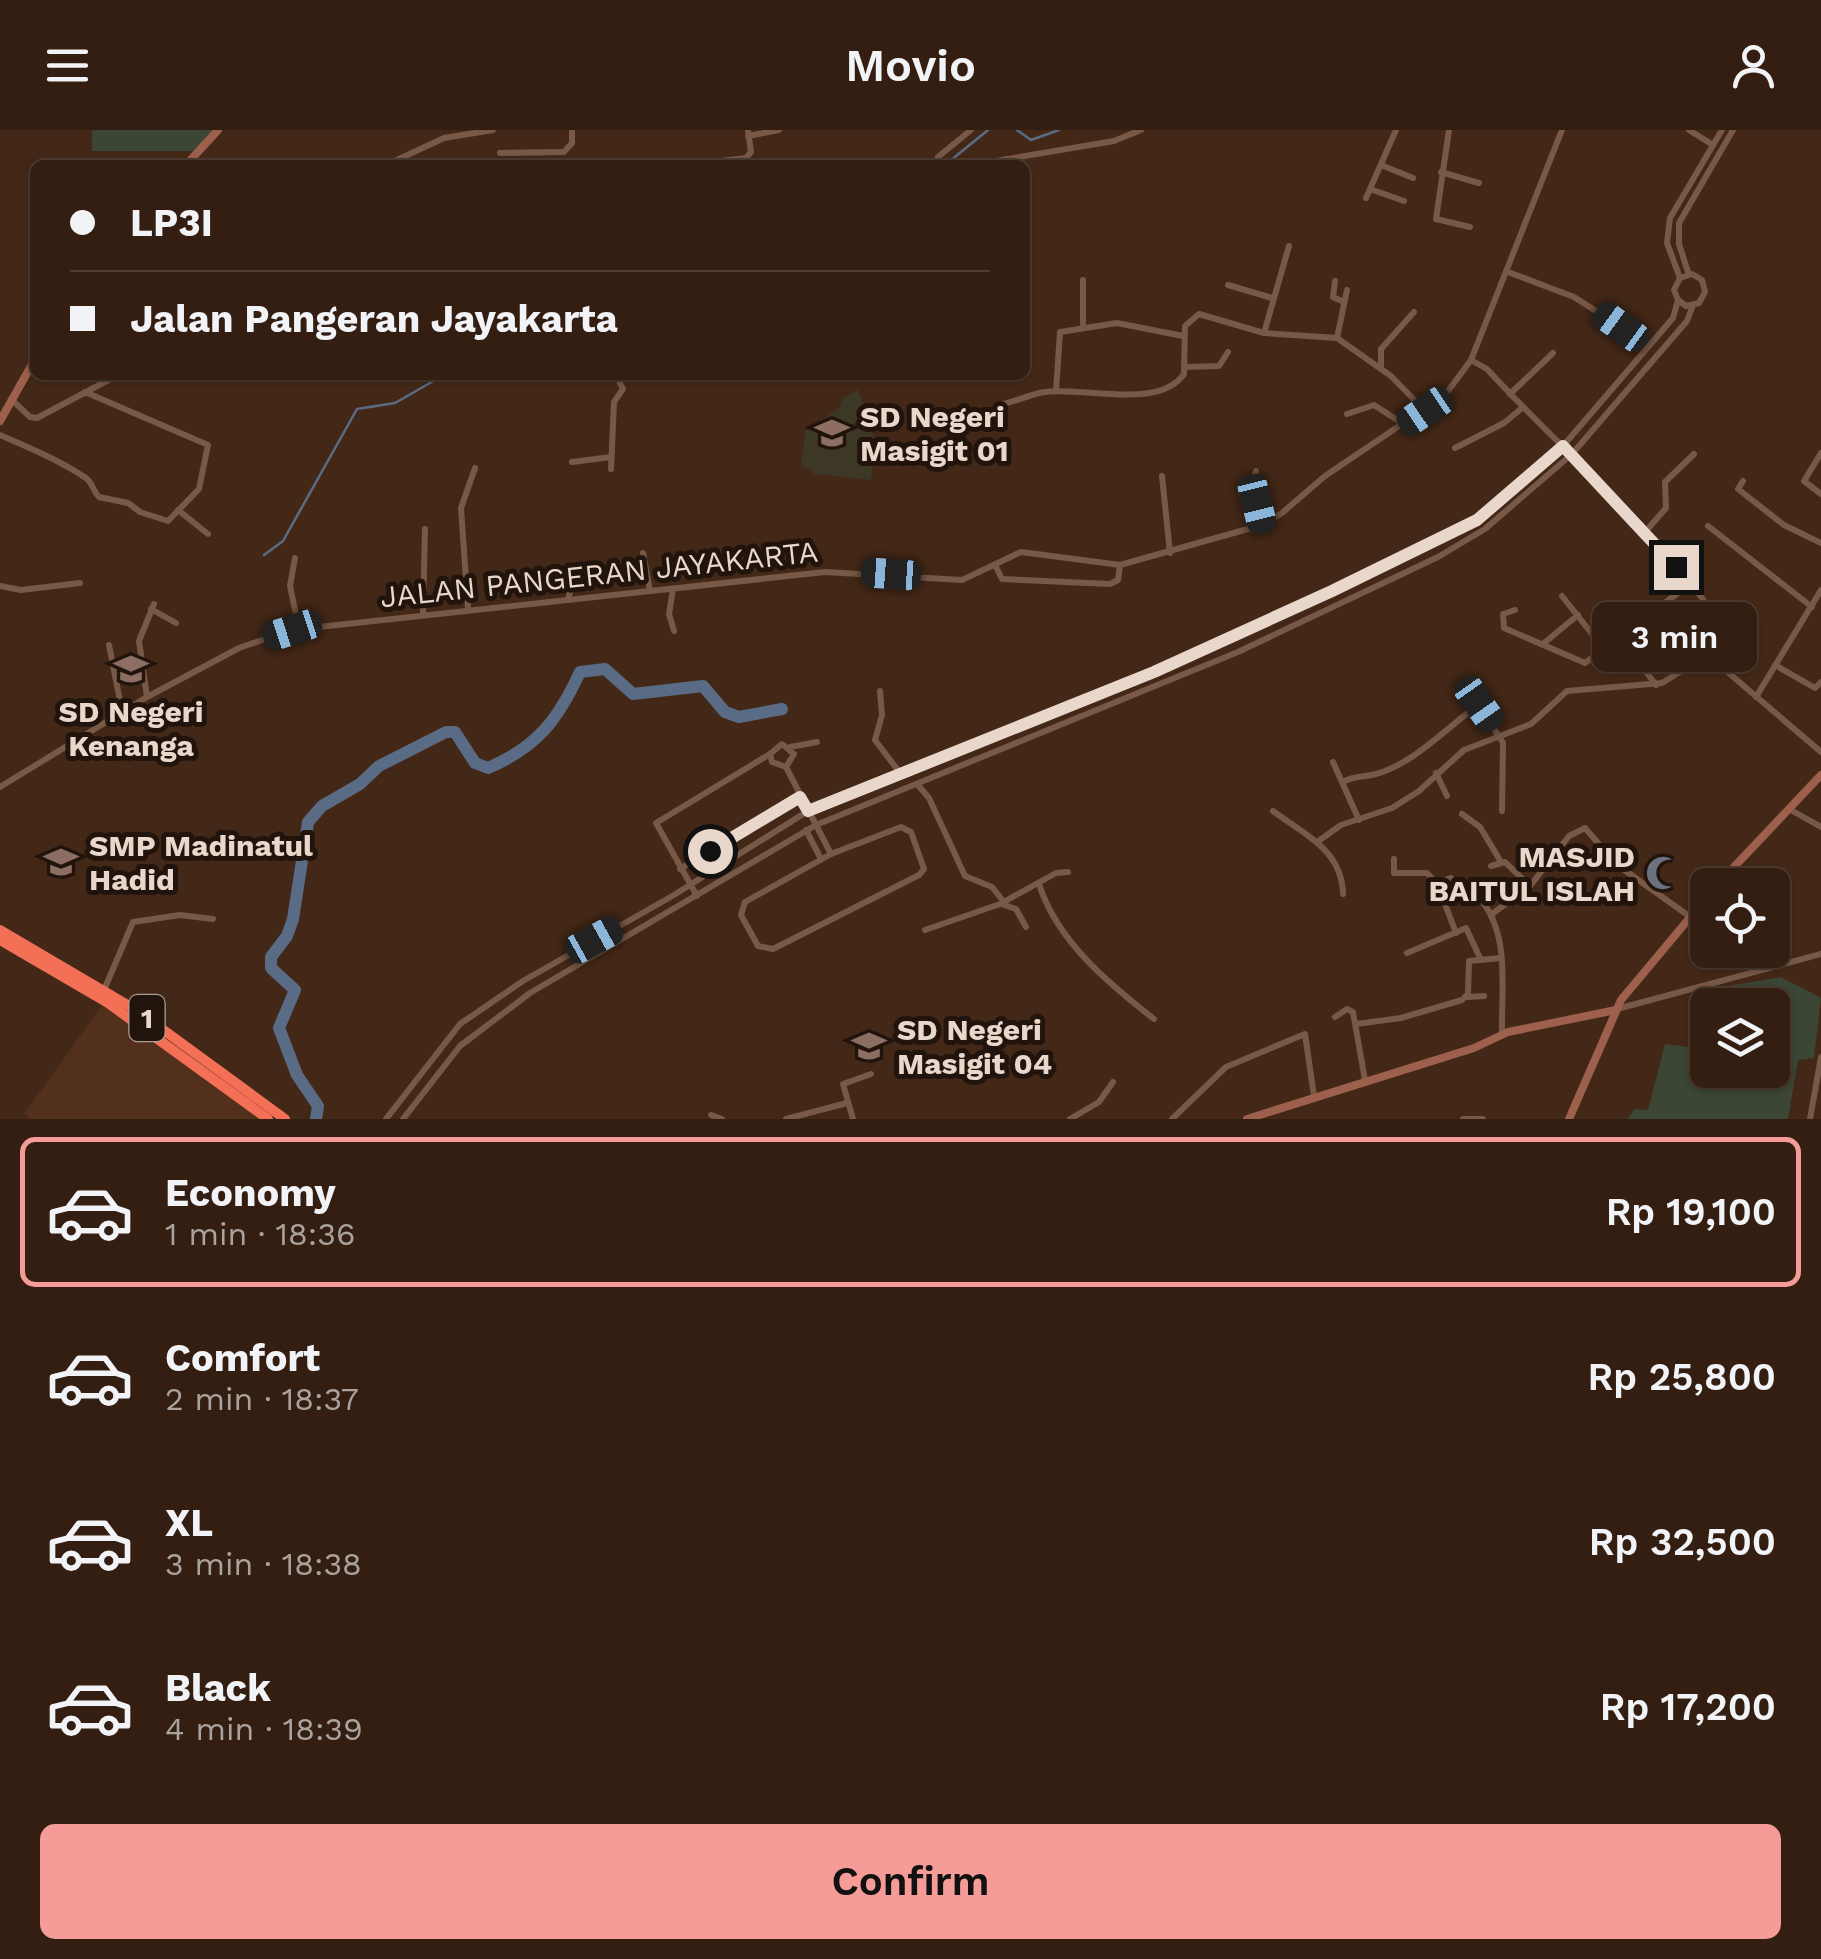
<!DOCTYPE html>
<html lang="en">
<head>
<meta charset="utf-8">
<style>
  :root { --surface:#331e11; --page:#3b271a; --text:#f1f3f6; --muted:#a9a29f; --line:#4e3c31; --accent:#f59b98 }
  body { margin:0; font-family:"Work Sans",sans-serif; background:var(--page); color:var(--text); height:100vh; display:flex; flex-direction:column; font-size:38px; white-space:nowrap }
  * { box-sizing:border-box; margin:0 }
  p { font-size:32px; color:var(--muted) }
  .icon { flex:none; width:55px; height:55px; fill:none; stroke:currentColor; stroke-width:2; stroke-linecap:round; stroke-linejoin:round }
  .map { position:relative; height:989px; overflow:hidden }
  .sheet { display:flex; flex-direction:column; background:var(--surface); flex:1 }
  .sheet>* { flex:none }
  .top-card { position:absolute; left:30px; top:30px; width:1000px; height:220px; border-radius:15px; box-shadow:0 2px 8px #0004,0 0 0 2px var(--line); display:grid; align-content:center; height:220px; padding:0 40px; background:var(--surface) }
  .buttons { position:absolute; left:1690px; top:738px; display:grid; gap:20px }
  .buttons a { display:grid; place-items:center; width:100px; height:100px; border-radius:15px; background:var(--surface); box-shadow:0 2px 8px #0004,0 0 0 2px var(--line); font-size:50px }
  .end { position:absolute; width:45px; height:45px; margin:-22px; border:12px solid #e9d7cc; background:#111; box-shadow:0 0 0 5px #111 }
  .from { border-radius:50% }
  .bubble { position:absolute; height:70px; border-radius:15px; background:var(--surface); box-shadow:0 2px 8px #0004,0 0 0 2px var(--line); font-size:32px; font-weight:600; line-height:70px; text-align:center }
  .car { position:absolute; width:30px; height:60px; margin:-30px -15px; border-radius:12px; box-shadow:0 0 8px 2px #0007; background:linear-gradient(#222 24%,#8ab4d8 0 40%,#222 0 76%,#8ab4d8 0 86%,#222 0) }
  .top-card b { display:flex; align-items:center; gap:35px; height:95px; font-size:38px }
  .top-card b+b { border-top:2px solid var(--line) }
  .top-card i { width:25px; height:25px; background:var(--text) }
  ul { padding:18px 0 0; list-style:none }
  li { display:flex; align-items:center; gap:30px; height:150px; margin:0 20px 15px; padding:0 20px; border:5px solid transparent; border-radius:15px }
  li div { flex:1 }
  li b { display:block; font-size:38px }
  li em { font-style:normal; font-weight:600 }
  li.on { border-color:var(--accent) }
  li>.icon { width:90px; height:90px; stroke-width:1.5 }
  .cta { display:flex; gap:20px; margin-top:auto; padding:20px 40px }
  .cta a { flex:1; height:115px; border-radius:15px; background:var(--accent); color:#111; font-size:40px; font-weight:600; line-height:115px; text-align:center }
  header { display:flex; justify-content:space-between; align-items:center; height:130px; padding:0 40px; background:var(--surface); font-size:45px; font-weight:600 }
  .map>svg:first-child { display:block }
</style>
</head>
<body>
<header><svg class="icon" aria-label="menu" viewBox="0 0 24 24"><path d="M4 6h16M4 12h16M4 18h16"/></svg>Movio<svg class="icon" aria-label="person" viewBox="0 0 24 24"><circle cx="12" cy="8" r="4"/><path d="M4 21q1-7 8-7t8 7"/></svg></header>
<div class="map">
<svg width="1821" height="989" viewBox="0 0 1821 989">
  <rect width="100%" height="100%" fill="#442817"/>
  <path fill="#52301b" d="M 103,874 L 260,989 L 30,989 L 24,984 Z"/>
  <path fill="#3d3725" d="M 858,259 L 876,315 L 871,350 L 815,344 L 801,335 L 805,301 L 839,278 L 842,269 Z"/>
  <g fill="#3b4634">
    <path d="M 92,0 L 217,0 L 198,21 L 92,21 Z"/>
    <path d="M 1781,847 L 1821,868 L 1814,928 L 1798,930 L 1788,989 L 1627,989 L 1635,979 L 1648,980 L 1665,914 L 1695,918 L 1700,895 L 1707,894 L 1708,940 L 1772,940 L 1772,875 L 1731,875 L 1722,857 Z"/>
  </g>
  <g fill="none" stroke-linecap="round" stroke-linejoin="round">
    <g stroke="#5a6c85" stroke-width="2.5">
      <path d="M 1017,0 L 1031,10 L 1059,0"/>
      <path d="M 945,35 L 988,0"/>
      <path d="M 264,425 L 283,411 L 357,279 L 395,273 L 444,245"/>
    </g>
    <path stroke="#5a6c85" stroke-width="12" d="M 316,989 L 318,976 L 297,945 L 279,898 L 295,860 L 271,838 L 271,827 L 287,806 L 293,789 L 308,692 L 322,676 L 360,654 L 379,636 L 446,602 L 455,602 L 475,633 L 488,638 C 537,617 558,590 580,542 L 605,539 L 633,564 L 703,556 L 725,582 L 739,587 L 782,579"/>
    <g stroke="#785947" stroke-width="6">
      <path d="M 1449,0 L 1436,89 L 1470,97"/>
      <path d="M 1689,0 L 1713,15"/>
      <path d="M 748,6 L 779,0"/>
      <path d="M 500,23 L 564,22 L 572,13 L 572,0"/>
      <path d="M 938,27 L 971,0"/>
      <path d="M 386,35 L 444,8 L 493,0"/>
      <path d="M 687,35 L 746,28 L 751,22 L 748,0"/>
      <path d="M 972,35 L 1114,11 L 1141,0"/>
      <path d="M 1381,35 L 1413,48"/>
      <path d="M 1441,42 L 1479,53"/>
      <path d="M 1370,59 L 1404,71"/>
      <path d="M 1366,68 L 1396,0"/>
      <path d="M 1508,142 L 1574,167 L 1621,197"/>
      <path d="M 1689,145 L 1679,114 L 1679,93 L 1733,0"/>
      <path d="M 1680,148 L 1667,113 L 1670,88 L 1722,0"/>
      <path d="M 1083,150 L 1083,195"/>
      <path d="M 1335,151 L 1333,167 L 1344,172"/>
      <path d="M 1228,155 L 1272,168"/>
      <path d="M 1264,203 L 1289,116"/>
      <path d="M 1337,208 L 1347,160"/>
      <path d="M 1471,230 L 1487,239 C 1557,316 1639,383 1702,468 C 1718,490 1708,517 1724,539 L 1821,622"/>
      <path d="M 1185,237 L 1219,236 L 1228,222"/>
      <path d="M 1381,238 L 1381,219 L 1414,182"/>
      <path d="M 1056,261 L 1060,202 L 1117,193 L 1183,206"/>
      <path d="M 1510,264 L 1553,223"/>
      <path d="M 11,269 L 30,287 L 37,288 L 118,245"/>
      <path d="M 999,275 C 1015,272 1030,264 1045,262 C 1083,256 1158,281 1184,244 L 1185,196 L 1199,184 L 1264,203 L 1337,208 L 1391,246 L 1425,281"/>
      <path d="M 1347,284 L 1374,275 L 1405,295"/>
      <path d="M 0,305 C 30,318 59,330 86,348 C 92,352 93,361 99,367 L 128,373 L 140,382 L 168,391 L 199,359 L 208,315 L 85,262"/>
      <path d="M 1455,318 L 1504,293 L 1522,278"/>
      <path d="M 1821,323 L 1804,351 L 1821,364"/>
      <path d="M 572,332 L 611,327"/>
      <path d="M 611,339 L 614,272 L 623,259 L 616,245"/>
      <path d="M 1256,341 L 1249,360 L 1262,395"/>
      <path d="M 1162,346 L 1170,423"/>
      <path d="M 1743,351 L 1738,359 L 1784,395 L 1821,413"/>
      <path d="M 178,380 L 208,404"/>
      <path d="M 1708,396 L 1812,477"/>
      <path d="M 1646,401 L 1666,378 L 1665,352 L 1694,324"/>
      <path d="M 643,423 L 650,461"/>
      <path d="M 295,428 L 290,456 L 299,499"/>
      <path d="M 995,435 L 1002,449 L 1110,454 L 1118,450 L 1120,435"/>
      <path d="M 0,456 L 21,460 L 80,453"/>
      <path d="M 673,459 L 669,484 L 674,501"/>
      <path d="M 1562,466 L 1604,519"/>
      <path d="M 568,469 L 576,442"/>
      <path d="M 468,478 L 461,378 L 475,338"/>
      <path d="M 151,479 L 176,493"/>
      <path d="M 1515,480 L 1503,484 L 1504,498 L 1585,533 L 1690,454"/>
      <path d="M 423,483 L 425,399"/>
      <path d="M 1620,507 L 1656,555"/>
      <path d="M 1544,513 L 1578,485"/>
      <path d="M 109,515 L 122,581"/>
      <path d="M 1775,535 L 1815,558 L 1821,552"/>
      <path d="M 1641,536 L 1672,511 L 1659,477"/>
      <path d="M 1469,559 L 1503,613 L 1502,681"/>
      <path d="M 880,561 L 882,585 L 875,610 L 900,643"/>
      <path d="M 147,567 L 139,511 L 154,474"/>
      <path d="M 1756,567 L 1821,460"/>
      <path d="M 790,617 L 817,612"/>
      <path d="M 1333,632 L 1359,690"/>
      <path d="M 786,637 L 794,624 L 782,614 L 770,624 L 772,632 L 786,637 L 831,724"/>
      <path d="M 1436,643 L 1447,666"/>
      <path d="M 1342,652 C 1354,646 1360,647 1372,645 C 1410,637 1448,597 1479,574"/>
      <path d="M 918,655 L 929,668 L 965,746 L 992,757 L 1004,772"/>
      <path d="M 0,657 L 147,567 L 239,518 L 291,500 L 825,442 L 962,450 L 1021,422 L 1120,435 L 1262,395 L 1282,383 L 1325,346 L 1445,265 L 1471,230 L 1562,0"/>
      <path d="M 1789,679 L 1821,697"/>
      <path d="M 1273,681 C 1305,705 1342,720 1343,764"/>
      <path d="M 1462,684 L 1480,697 L 1501,732"/>
      <path d="M 901,697 L 911,702 L 924,739 L 919,745 L 773,819 L 758,816 L 741,785 L 745,772 L 831,724 Z"/>
      <path d="M 806,700 L 821,729"/>
      <path d="M 1317,712 L 1341,695 L 1392,678 L 1419,661 L 1464,620 L 1531,594 L 1567,561 L 1662,553 L 1715,520"/>
      <path d="M 1394,729 L 1394,743 L 1427,743 L 1437,753 L 1451,748 L 1464,766 L 1479,767 C 1511,805 1501,857 1502,904"/>
      <path d="M 1491,736 L 1505,732 L 1530,756 L 1569,706 L 1585,698 L 1616,734 L 1689,786"/>
      <path d="M 680,739 L 800,667"/>
      <path d="M 1437,753 L 1456,803"/>
      <path d="M 1039,754 C 1057,811 1108,853 1154,889"/>
      <path d="M 697,766 L 656,693 L 770,624"/>
      <path d="M 1001,774 L 1016,779 L 1026,797"/>
      <path d="M 1492,784 L 1530,756"/>
      <path d="M 925,800 L 1000,774 L 1056,743 L 1068,742"/>
      <path d="M 1407,823 L 1466,798 L 1480,828"/>
      <path d="M 104,860 L 133,792 L 180,785 L 213,789"/>
      <path d="M 1467,867 L 1484,866"/>
      <path d="M 1617,879 L 1821,824"/>
      <path d="M 1335,887 L 1347,879 L 1353,882 L 1365,950"/>
      <path d="M 1356,894 L 1401,888 L 1462,870 L 1468,864 L 1469,831 L 1501,828"/>
      <path d="M 711,985 L 722,989"/>
      <path d="M 386,989 L 460,894 L 523,851 L 674,765 L 808,681 L 1154,542 L 1477,391 L 1563,316 L 1673,188 L 1678,170 L 1674,160 L 1680,148 L 1692,144 L 1702,150 L 1705,162 L 1699,173 L 1686,176 L 1678,170"/>
      <path d="M 403,989 L 460,916 L 530,863 L 816,695 L 1238,522 L 1438,427 L 1485,399 L 1572,324 L 1687,191 L 1693,175"/>
      <path d="M 786,989 L 847,973"/>
      <path d="M 853,989 L 843,954 L 871,944"/>
      <path d="M 1070,989 L 1099,972 L 1113,952"/>
      <path d="M 1172,989 L 1226,937 L 1305,904 L 1314,966"/>
      <path d="M 1463,989 L 1483,989"/>
      <path d="M 1810,989 L 1821,927"/>
    </g>
    <g stroke="#9d604c" stroke-width="8">
      <path d="M 186,35 L 218,0"/>
      <path d="M 0,291 L 35,229"/>
      <path d="M 1717,755 L 1821,645"/>
      <path d="M 1247,989 L 1474,918 L 1508,902 L 1616,880"/>
      <path d="M 1569,989 L 1621,870 L 1708,766"/>
    </g>
    <g stroke="#f37056" stroke-width="10">
      <path d="M 0,800 L 136,880 L 285,989"/>
      <path d="M 0,810 L 108,873 L 268,989"/>
    </g>
  </g>
  <g fill="none" stroke-linecap="round" stroke-linejoin="round">
    <path stroke="#e9d7cc" stroke-width="12" d="M 710,721 L 800,667 L 808,681 L 1154,542 L 1332,461 L 1477,390 L 1563,316 L 1676,437"/>
  </g>
  <defs>
    <g id="school-bare" transform="scale(2.7)"><path d="M0-5L7-2L0 1L-7-2ZM-4 1L0 2.5L4 1V4Q0 6-4 4Z" fill="#8d6e63" stroke="#21140d" stroke-width="2.5" paint-order="stroke"/></g>
    <g id="mosque-bare" transform="scale(2.7)"><path d="M3.5-4.9A6 6 0 1 0 3.5 4.9A5 5 0 1 1 3.5-4.9Z" fill="#6b7280" stroke="#21140d" stroke-width="2.5" paint-order="stroke"/></g>
  </defs>
  <g fill-rule="evenodd">
    <use href="#school-bare" x="832" y="303"/>
    <use href="#school-bare" x="131" y="539"/>
    <use href="#school-bare" x="61" y="732"/>
    <use href="#mosque-bare" x="1663" y="743"/>
    <use href="#school-bare" x="869" y="916"/>
  </g>
  <g text-anchor="middle" dominant-baseline="central" stroke-width="10" stroke-linejoin="round" paint-order="stroke">
    <rect fill="#21140d" stroke="#ad9c93" stroke-width="2.5" x="129.5" y="865" width="35" height="46" rx="8"/>
    <g font-size="28" font-weight="bold" fill="#e9d7cc">
      <text x="147" y="888">1</text>
    </g>
    <g font-size="30" font-weight="bold" fill="#e9d7cc" stroke="#21140d" text-anchor="start">
      <text x="860" y="286">SD Negeri<tspan x="860" dy="34">Masigit 01</tspan></text>
      <text x="131" y="581" text-anchor="middle">SD Negeri<tspan x="131" dy="34">Kenanga</tspan></text>
      <text x="89" y="715">SMP Madinatul<tspan x="89" dy="34">Hadid</tspan></text>
      <text x="1635" y="726" text-anchor="end">MASJID<tspan x="1635" dy="34">BAITUL ISLAH</tspan></text>
      <text x="897" y="899">SD Negeri<tspan x="897" dy="34">Masigit 04</tspan></text>
    </g>
    <g font-size="30" fill="#e9d7cc" stroke="#21140d">
      <text transform="translate(599 444) rotate(-6)">JALAN PANGERAN JAYAKARTA</text>
    </g>
  </g>
</svg>
<div class="buttons">
<a><svg class="icon" aria-label="locate" viewBox="0 0 24 24"><circle cx="12" cy="12" r="6"/><path d="M12 2v4M12 18v4M2 12h4M18 12h4"/></svg></a>
<a><svg class="icon" aria-label="layers" viewBox="0 0 24 24"><path d="M12 4l9 5-9 5-9-5zM3 14l9 5 9-5"/></svg></a>
</div>
<i class="end from" style="left:710px;top:721px"></i>
<i class="end" style="left:1676px;top:437px"></i>
<div class="bubble" style="left:1592px;top:472px;width:165px">3 min</div>
<i class="car" style="left:1621px;top:197px;rotate:306deg"></i>
<i class="car" style="left:1425px;top:281px;rotate:236deg"></i>
<i class="car" style="left:1257px;top:374px;rotate:166deg"></i>
<i class="car" style="left:891px;top:444px;rotate:274deg"></i>
<i class="car" style="left:292px;top:500px;rotate:252deg"></i>
<i class="car" style="left:1479px;top:574px;rotate:145deg"></i>
<i class="car" style="left:594px;top:810px;rotate:61deg"></i>
<div class="top-card">
<b><i class="from"></i>LP3I</b>
<b><i></i>Jalan Pangeran Jayakarta</b>
</div>
</div>
<section class="sheet">
<ul>
<li class="on"><svg class="icon" aria-label="car" viewBox="0 0 24 24"><path d="M5 17H2v-5l4-1 3-4h7l3 4 3 1v5h-3M9 17h6M6 11h13"/><circle cx="7" cy="17" r="2"/><circle cx="17" cy="17" r="2"/></svg><div><b>Economy</b><p>1 min · 18:36</p></div><em>Rp 19,100</em></li>
<li><svg class="icon" aria-label="car" viewBox="0 0 24 24"><path d="M5 17H2v-5l4-1 3-4h7l3 4 3 1v5h-3M9 17h6M6 11h13"/><circle cx="7" cy="17" r="2"/><circle cx="17" cy="17" r="2"/></svg><div><b>Comfort</b><p>2 min · 18:37</p></div><em>Rp 25,800</em></li>
<li><svg class="icon" aria-label="car" viewBox="0 0 24 24"><path d="M5 17H2v-5l4-1 3-4h7l3 4 3 1v5h-3M9 17h6M6 11h13"/><circle cx="7" cy="17" r="2"/><circle cx="17" cy="17" r="2"/></svg><div><b>XL</b><p>3 min · 18:38</p></div><em>Rp 32,500</em></li>
<li><svg class="icon" aria-label="car" viewBox="0 0 24 24"><path d="M5 17H2v-5l4-1 3-4h7l3 4 3 1v5h-3M9 17h6M6 11h13"/><circle cx="7" cy="17" r="2"/><circle cx="17" cy="17" r="2"/></svg><div><b>Black</b><p>4 min · 18:39</p></div><em>Rp 17,200</em></li>
</ul>
<div class="cta"><a>Confirm</a></div>
</section>
</body>
</html>
